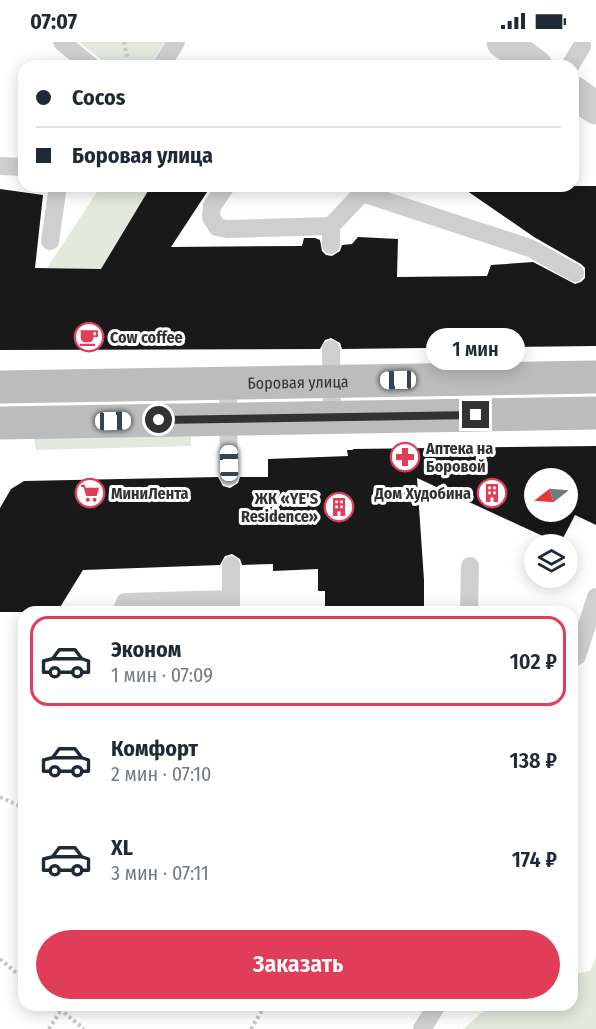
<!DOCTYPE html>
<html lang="ru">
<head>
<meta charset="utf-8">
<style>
  :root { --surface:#fff; --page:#f2f2f3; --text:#1f2937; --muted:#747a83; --line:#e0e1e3; --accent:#e03e58 }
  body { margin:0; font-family:"Fira Sans Condensed",sans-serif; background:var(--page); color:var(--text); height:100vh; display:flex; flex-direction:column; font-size:22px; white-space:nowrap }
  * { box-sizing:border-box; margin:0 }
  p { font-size:20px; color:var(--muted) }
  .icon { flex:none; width:33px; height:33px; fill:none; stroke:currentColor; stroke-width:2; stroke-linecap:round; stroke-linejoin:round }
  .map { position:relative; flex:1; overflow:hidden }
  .drawer { position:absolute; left:18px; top:564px; width:560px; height:405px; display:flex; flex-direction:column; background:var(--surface); border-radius:18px; box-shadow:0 3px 15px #0003 }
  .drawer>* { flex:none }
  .banner { position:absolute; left:18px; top:18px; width:561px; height:132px; border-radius:18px; box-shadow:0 3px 15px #0003; display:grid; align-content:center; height:132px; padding:0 18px; background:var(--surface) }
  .needle { width:39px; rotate:253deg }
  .buttons { position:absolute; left:524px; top:426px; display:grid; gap:12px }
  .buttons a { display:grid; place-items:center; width:54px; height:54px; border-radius:50%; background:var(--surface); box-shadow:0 3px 15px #0003; font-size:30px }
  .end { position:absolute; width:27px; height:27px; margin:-14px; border:8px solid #323232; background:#fff; box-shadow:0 0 0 3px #fff }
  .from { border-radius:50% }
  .bubble { position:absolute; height:42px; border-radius:21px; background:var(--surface); box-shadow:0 3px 15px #0003; font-size:20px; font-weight:600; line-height:42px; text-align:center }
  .car { position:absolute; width:18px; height:36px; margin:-18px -9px; border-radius:8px; box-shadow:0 0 4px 2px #0007; background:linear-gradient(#fff 24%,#345 0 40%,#fff 0 76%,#345 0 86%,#fff 0) }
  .banner b { display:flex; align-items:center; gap:21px; height:57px; font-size:22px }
  .banner b+b { border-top:2px solid var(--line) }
  .banner i { width:15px; height:15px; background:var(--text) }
  ul { padding:10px 0 0; list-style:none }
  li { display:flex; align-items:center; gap:18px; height:90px; margin:0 12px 9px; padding:0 6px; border:3px solid transparent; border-radius:18px }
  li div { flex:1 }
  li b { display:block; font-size:22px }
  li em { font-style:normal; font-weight:600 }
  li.current { border-color:var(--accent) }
  li>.icon { width:54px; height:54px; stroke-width:1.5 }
  .action { display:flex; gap:12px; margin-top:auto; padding:12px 18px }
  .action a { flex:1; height:69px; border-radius:36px; background:var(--accent); color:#fff; font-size:24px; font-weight:600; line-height:69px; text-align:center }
  .status { display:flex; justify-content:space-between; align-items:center; height:42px; padding:0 30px; background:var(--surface); direction:ltr }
  .status svg { height:16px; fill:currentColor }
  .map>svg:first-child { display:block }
</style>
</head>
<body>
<div class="status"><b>07:07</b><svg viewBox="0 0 49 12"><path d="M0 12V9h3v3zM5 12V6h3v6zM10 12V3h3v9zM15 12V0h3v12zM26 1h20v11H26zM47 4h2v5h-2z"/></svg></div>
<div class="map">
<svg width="596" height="987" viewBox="0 0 596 987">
  <rect width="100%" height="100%" fill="#fff"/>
  <g fill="#e3e9dc">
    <path d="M 79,0 L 165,0 L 149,24 L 109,24 Z"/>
    <path d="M 101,144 L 151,144 L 111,210 L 110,228 L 47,226 Z"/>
    <path d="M 191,393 L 191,404 L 36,408 L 34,396 Z"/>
    <path d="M 596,915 L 596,987 L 463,987 L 491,963 L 572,963 L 572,932 L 590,929 Z"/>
  </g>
  <g fill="#191919" fill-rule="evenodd">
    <path d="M 151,144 L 211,144 L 171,205 L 302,204 L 304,196 L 315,196 L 320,198 L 322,209 L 326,213 L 332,214 L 340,209 L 342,203 L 352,202 L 358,195 L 398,197 L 397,235 L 487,234 L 491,223 L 533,220 L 575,242 L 581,240 L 585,236 L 585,226 L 581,222 L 534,195 L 460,144 L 596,144 L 596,304 L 342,307 L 340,301 L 331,296 L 325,298 L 320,307 L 0,308 L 0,147 L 43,153 L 35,226 L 101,227 Z"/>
    <path d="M 596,404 L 596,483 L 575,473 L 560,502 L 417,436 L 424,538 L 424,570 L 325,570 L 325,549 L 318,549 L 318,527 L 273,529 L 273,522 L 242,523 L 240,517 L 232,512 L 225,514 L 220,523 L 83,528 L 57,570 L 0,570 L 0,466 L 11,447 L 24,439 L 218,435 L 223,444 L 230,446 L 238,441 L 240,435 L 268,435 L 268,417 L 348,414 L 347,408 L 354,408 L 352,407 ZM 534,436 L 567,436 L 567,470 L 534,470 Z"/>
  </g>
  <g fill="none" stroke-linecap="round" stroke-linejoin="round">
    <g stroke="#c9c9c9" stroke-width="4" stroke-dasharray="3 3" stroke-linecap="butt">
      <path d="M 124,0 L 129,24"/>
      <path d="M 0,755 L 24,766"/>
      <path d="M 0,917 L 24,937"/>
      <path d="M 55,963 L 84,987"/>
      <path d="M 49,987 L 61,968"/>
      <path d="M 251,987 L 265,963"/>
    </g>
    <g stroke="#cfcfcf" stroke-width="18">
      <path d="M 62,0 L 91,24"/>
      <path d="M 161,24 L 176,0"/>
      <path d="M 570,24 L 582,4"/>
      <path d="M 0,124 L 24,125"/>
      <path d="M 226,144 L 212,164 L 211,175 L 217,185 L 227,187 L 331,184"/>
      <path d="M 362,151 L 530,206 L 575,231"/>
      <path d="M 50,199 L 58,144"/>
      <path d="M 331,203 L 331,184 L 362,151 L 364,144"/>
      <path d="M 331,307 L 332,375"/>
      <path d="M 228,341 L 229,435"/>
      <path d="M 231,523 L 231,570"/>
      <path d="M 121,570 L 125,560 L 231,557"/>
      <path d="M 469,570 L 470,524"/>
      <path d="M 577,614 L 596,555"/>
      <path d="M 422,987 L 437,963"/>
    </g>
    <g stroke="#cfcfcf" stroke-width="33">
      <path d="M 503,0 L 536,24"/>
      <path d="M 573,50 L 596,66"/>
    </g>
    <g stroke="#bcbcbc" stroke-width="33">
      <path id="s1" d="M 0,345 L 596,335"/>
      <path d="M 0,381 L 596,371"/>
    </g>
  </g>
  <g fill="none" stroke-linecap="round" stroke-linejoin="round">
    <path stroke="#323232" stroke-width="8" d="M 159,378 L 476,373"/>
  </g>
  <defs>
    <g id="cafe-ring" transform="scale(1.5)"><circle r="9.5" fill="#fff" stroke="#e03e58" stroke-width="1.5"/><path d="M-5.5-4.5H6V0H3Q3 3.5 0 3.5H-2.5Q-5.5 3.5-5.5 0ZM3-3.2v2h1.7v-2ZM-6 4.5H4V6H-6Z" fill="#e03e58"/></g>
    <g id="pharmacy-ring" transform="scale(1.5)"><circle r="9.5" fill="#fff" stroke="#e03e58" stroke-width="1.5"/><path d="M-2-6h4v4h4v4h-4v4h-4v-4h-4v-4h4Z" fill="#e03e58"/></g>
    <g id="supermarket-ring" transform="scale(1.5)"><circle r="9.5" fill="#fff" stroke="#e03e58" stroke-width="1.5"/><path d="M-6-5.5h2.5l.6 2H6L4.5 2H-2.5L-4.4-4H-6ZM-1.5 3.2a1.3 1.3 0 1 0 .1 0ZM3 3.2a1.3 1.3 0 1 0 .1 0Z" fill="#e03e58"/></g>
    <g id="building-ring" transform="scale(1.5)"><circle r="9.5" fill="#fff" stroke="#e03e58" stroke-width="1.5"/><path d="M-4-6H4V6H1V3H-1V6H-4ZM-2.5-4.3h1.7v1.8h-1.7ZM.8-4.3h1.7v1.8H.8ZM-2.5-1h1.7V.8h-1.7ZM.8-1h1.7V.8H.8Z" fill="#e03e58"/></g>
  </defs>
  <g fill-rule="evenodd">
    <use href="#cafe-ring" x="89" y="295"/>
    <use href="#pharmacy-ring" x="405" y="415"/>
    <use href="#supermarket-ring" x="90" y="451"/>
    <use href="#building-ring" x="492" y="451"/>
    <use href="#building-ring" x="339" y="465"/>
  </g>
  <g text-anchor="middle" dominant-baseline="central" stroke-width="6" stroke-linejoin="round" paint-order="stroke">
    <g font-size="16" font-weight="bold" fill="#323232" stroke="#fff" text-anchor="start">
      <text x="110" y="295">Cow coffee</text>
      <text x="426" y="406">Аптека на<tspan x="426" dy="18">Боровой</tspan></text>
      <text x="111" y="451">МиниЛента</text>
      <text x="471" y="451" text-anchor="end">Дом Худобина</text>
      <text x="318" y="456" text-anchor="end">ЖК «YE'S<tspan x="318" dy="18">Residence»</tspan></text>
    </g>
    <g font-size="16" fill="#323232" stroke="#fff">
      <text stroke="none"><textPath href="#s1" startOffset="298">Боровая улица</textPath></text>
    </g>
  </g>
</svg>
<div class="buttons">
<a><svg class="needle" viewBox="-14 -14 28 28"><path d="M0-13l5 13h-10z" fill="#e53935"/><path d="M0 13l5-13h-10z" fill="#747a83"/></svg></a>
<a><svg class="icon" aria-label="layers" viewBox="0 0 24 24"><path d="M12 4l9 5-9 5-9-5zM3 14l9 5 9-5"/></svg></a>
</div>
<i class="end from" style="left:159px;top:378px"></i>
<i class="end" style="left:476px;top:373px"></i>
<div class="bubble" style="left:426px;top:286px;width:99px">1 мин</div>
<i class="car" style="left:398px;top:338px;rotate:269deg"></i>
<i class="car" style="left:113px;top:379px;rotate:89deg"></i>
<i class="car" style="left:229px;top:421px;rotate:359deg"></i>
<div class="banner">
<b><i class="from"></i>Cocos</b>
<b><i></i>Боровая улица</b>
</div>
<section class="drawer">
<ul>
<li class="current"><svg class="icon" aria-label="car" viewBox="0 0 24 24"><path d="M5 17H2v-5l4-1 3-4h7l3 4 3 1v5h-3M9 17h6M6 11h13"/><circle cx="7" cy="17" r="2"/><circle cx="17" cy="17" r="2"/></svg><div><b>Эконом</b><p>1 мин · 07:09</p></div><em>102 ₽</em></li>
<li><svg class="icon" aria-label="car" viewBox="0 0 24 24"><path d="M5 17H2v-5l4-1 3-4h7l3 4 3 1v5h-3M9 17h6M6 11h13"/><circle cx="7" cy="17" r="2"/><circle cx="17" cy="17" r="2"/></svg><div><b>Комфорт</b><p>2 мин · 07:10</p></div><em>138 ₽</em></li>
<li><svg class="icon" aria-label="car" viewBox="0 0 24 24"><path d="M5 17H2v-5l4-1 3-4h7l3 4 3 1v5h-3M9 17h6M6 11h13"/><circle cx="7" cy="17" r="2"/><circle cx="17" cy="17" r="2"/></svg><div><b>XL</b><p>3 мин · 07:11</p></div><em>174 ₽</em></li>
</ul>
<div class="action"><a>Заказать</a></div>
</section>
</div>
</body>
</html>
